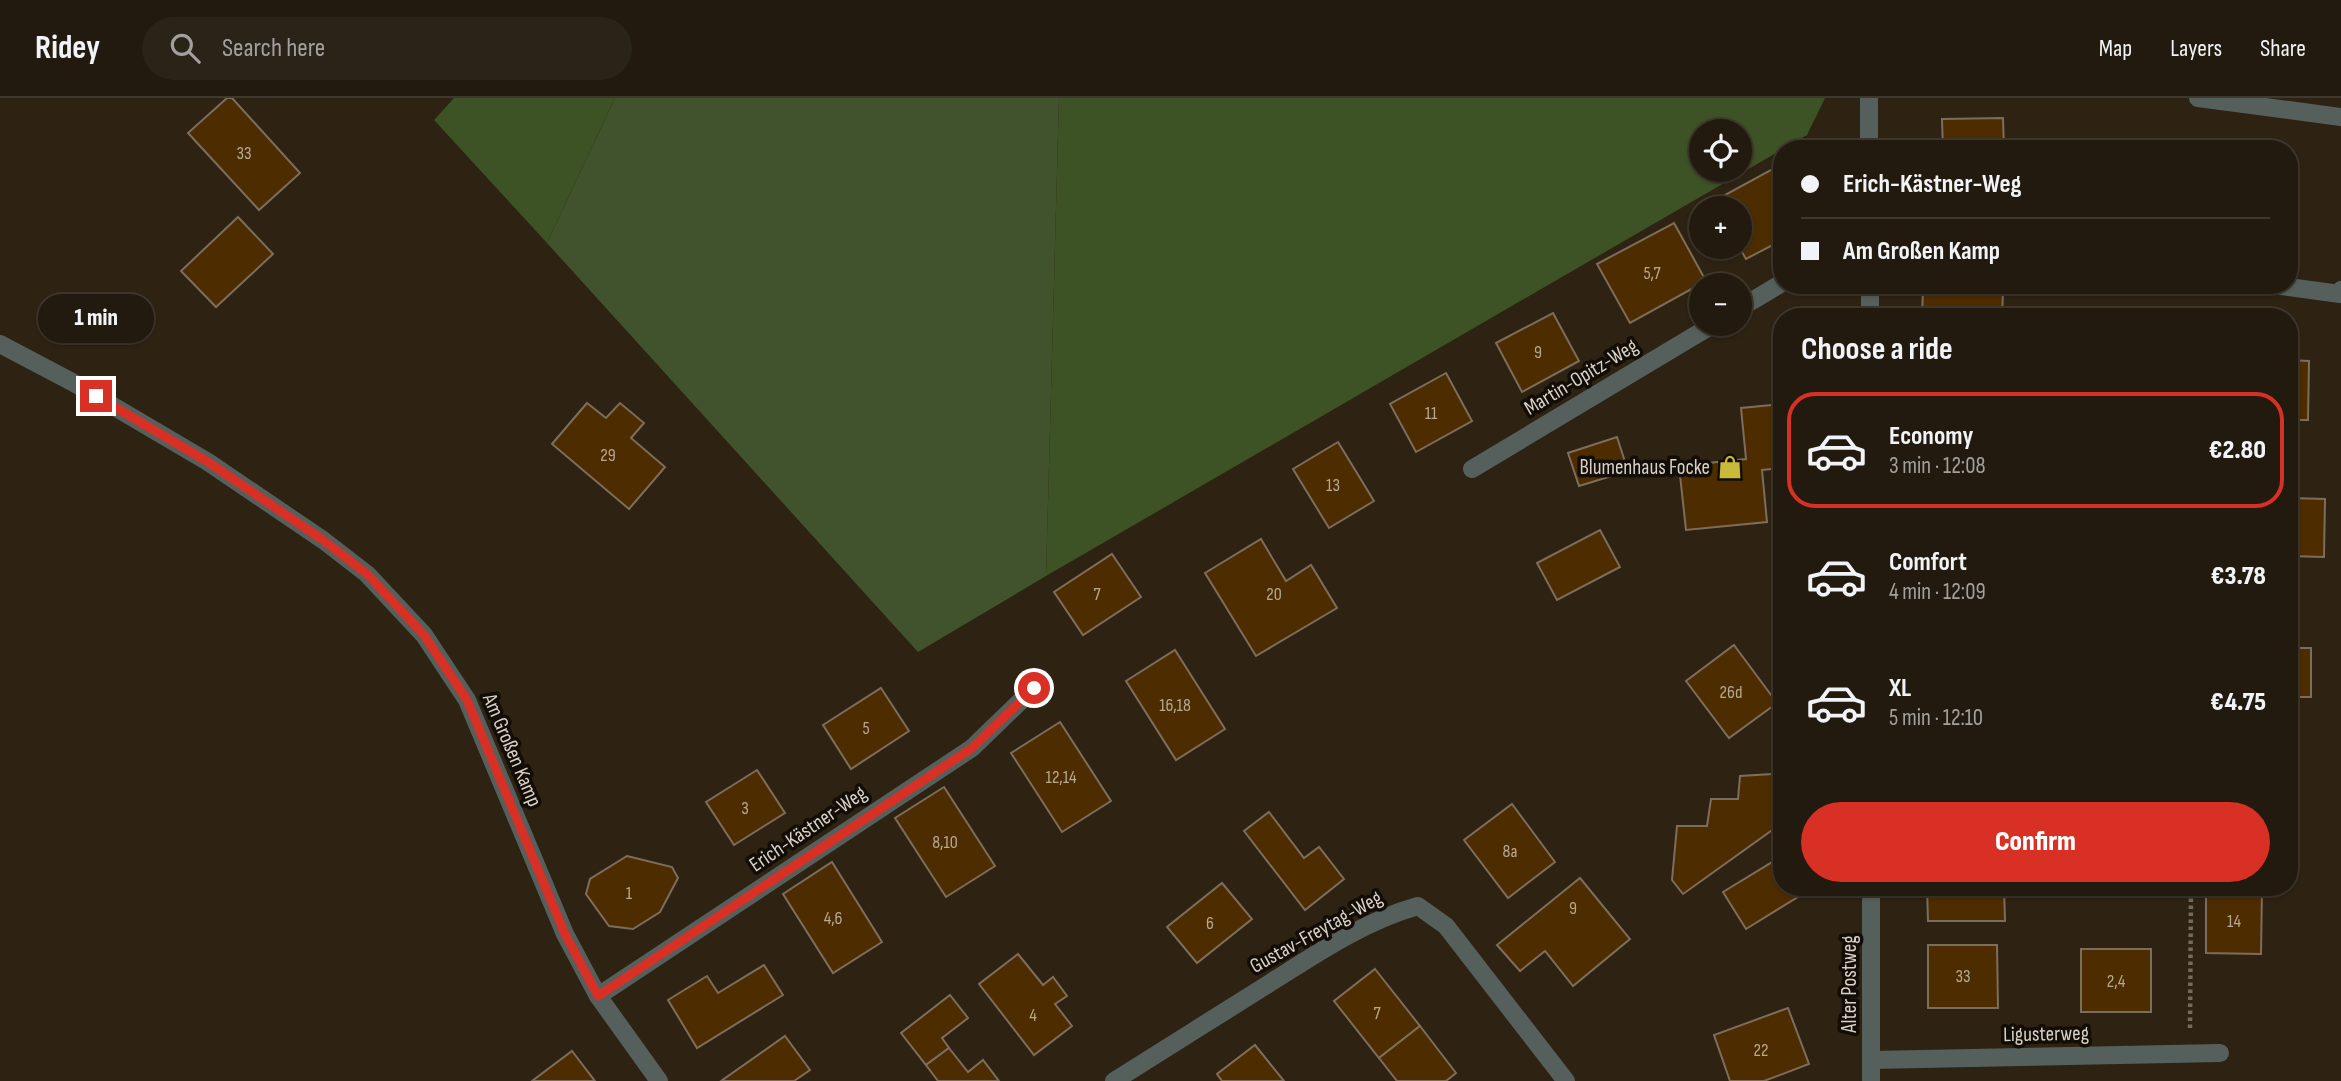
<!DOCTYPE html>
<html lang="en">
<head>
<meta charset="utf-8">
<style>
  :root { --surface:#221a0e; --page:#2a2317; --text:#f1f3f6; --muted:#a2a19e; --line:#3f382e; --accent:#d93025 }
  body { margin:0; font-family:"Sofia Sans Condensed",sans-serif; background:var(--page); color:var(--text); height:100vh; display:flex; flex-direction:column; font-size:26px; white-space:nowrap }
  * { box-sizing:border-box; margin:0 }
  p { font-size:23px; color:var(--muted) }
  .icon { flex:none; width:38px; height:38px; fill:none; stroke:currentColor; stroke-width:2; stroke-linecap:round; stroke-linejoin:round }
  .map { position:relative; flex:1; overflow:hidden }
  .panel { position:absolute; left:1773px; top:210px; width:525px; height:588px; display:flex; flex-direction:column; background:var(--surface); border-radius:28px; box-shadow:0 2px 5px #0004,0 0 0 2px var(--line) }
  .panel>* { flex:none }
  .guide { position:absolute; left:1773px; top:42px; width:525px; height:154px; border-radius:28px; box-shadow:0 2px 5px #0004,0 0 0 2px var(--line); display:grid; align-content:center; height:154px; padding:0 28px; background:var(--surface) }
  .fabs { position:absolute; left:1689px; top:21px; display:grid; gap:14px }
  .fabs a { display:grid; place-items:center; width:63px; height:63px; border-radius:50%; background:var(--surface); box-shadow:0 2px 5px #0004,0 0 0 2px var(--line); font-size:35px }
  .end { position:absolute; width:32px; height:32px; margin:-16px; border:9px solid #d93025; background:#fff; box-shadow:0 0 0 4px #fff }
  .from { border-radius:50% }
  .bubble { position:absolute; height:49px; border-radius:24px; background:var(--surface); box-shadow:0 2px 5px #0004,0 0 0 2px var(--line); font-size:23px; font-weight:800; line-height:49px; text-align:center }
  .guide b { display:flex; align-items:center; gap:24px; height:66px; font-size:26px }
  .guide b+b { border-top:2px solid var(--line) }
  .guide i { width:18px; height:18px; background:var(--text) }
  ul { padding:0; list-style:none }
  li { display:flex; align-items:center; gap:21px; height:116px; margin:0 14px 10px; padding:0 14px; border:4px solid transparent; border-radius:28px }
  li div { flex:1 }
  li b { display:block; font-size:26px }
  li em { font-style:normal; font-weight:800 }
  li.current { border-color:var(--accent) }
  li>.icon { width:63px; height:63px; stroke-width:1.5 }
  h2 { padding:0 28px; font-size:32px; line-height:84px }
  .cta { display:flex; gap:14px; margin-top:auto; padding:14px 28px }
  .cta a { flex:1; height:80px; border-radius:42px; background:var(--accent); color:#fff; font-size:28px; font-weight:800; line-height:80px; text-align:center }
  header { display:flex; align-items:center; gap:42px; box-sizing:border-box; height:98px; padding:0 35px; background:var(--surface); border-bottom:2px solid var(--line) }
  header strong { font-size:33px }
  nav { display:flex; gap:38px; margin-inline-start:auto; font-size:24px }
  .search { width:490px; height:63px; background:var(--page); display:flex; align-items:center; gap:18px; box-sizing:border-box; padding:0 24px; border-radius:38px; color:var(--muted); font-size:26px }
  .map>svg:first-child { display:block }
</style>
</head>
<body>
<header>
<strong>Ridey</strong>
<div class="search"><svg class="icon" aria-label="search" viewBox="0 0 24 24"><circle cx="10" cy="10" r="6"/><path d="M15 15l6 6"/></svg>Search here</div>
<nav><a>Map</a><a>Layers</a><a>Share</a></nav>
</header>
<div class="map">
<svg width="2341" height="983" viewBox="0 0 2341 983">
  <rect width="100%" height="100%" fill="#2e2212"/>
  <path fill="#40532c" d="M 615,0 L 1059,0 L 1046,478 L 918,554 L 547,145 Z"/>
  <g fill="#3d5225" fill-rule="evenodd">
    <path d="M 454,0 L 615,0 L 547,145 L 434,22 Z"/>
    <path d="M 1059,0 L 1825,0 L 1807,37 L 1046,478 ZM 1701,33 L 1740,33 L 1740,72 L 1701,72 Z"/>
  </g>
  <g fill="#4d2c00" stroke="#7d6d5c" stroke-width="2">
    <path d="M 227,0 L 232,0 L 300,75 L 259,112 L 188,35 Z"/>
    <path d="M 2003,20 L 2004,51 L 1943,51 L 1942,21 Z"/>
    <path d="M 2127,43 L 2128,51 L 2064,51 L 2064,45 Z"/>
    <path d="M 2211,45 L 2273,47 L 2273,51 L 2211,51 Z"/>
    <path d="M 1782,66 L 1782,142 L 1746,161 L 1739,149 L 1740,110 L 1718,110 L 1714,103 Z"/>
    <path d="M 238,119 L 273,156 L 216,209 L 181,173 Z"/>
    <path d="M 1674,125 L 1706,183 L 1630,225 L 1597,166 Z"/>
    <path d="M 1923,190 L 2003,194 L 2002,219 L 1922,219 Z"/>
    <path d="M 1553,215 L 1579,263 L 1522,294 L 1496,245 Z"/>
    <path d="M 2289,262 L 2309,263 L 2308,322 L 2289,322 Z"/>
    <path d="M 1446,275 L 1472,323 L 1416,354 L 1390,306 Z"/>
    <path d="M 587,305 L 606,320 L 620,305 L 644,325 L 631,340 L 665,369 L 629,411 L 552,346 Z"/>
    <path d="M 1782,306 L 1782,370 L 1762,372 L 1767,424 L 1686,432 L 1679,368 L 1746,361 L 1741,310 Z"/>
    <path d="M 1617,339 L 1628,373 L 1579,388 L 1568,355 Z"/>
    <path d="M 1338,344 L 1374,403 L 1329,430 L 1293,371 Z"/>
    <path d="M 2289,400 L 2325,401 L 2324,459 L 2289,458 Z"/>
    <path d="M 1600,432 L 1620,469 L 1557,502 L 1537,465 Z"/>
    <path d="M 1261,441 L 1286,483 L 1311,467 L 1337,510 L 1256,558 L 1205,475 Z"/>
    <path d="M 1112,456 L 1141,499 L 1083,537 L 1054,494 Z"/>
    <path d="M 1734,547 L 1777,605 L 1729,640 L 1686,583 Z"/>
    <rect x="2289" y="550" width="22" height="49"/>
    <path d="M 1175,552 L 1225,631 L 1176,662 L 1126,583 Z"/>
    <path d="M 881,590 L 909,633 L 851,671 L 823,627 Z"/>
    <path d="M 1060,624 L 1111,703 L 1062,734 L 1011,655 Z"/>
    <path d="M 1774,652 L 1782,652 L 1782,725 L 1683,796 L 1672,782 L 1677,728 L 1707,728 L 1711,701 L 1738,701 L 1740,678 L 1772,676 Z"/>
    <path d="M 757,672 L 785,715 L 734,747 L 706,704 Z"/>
    <path d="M 944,689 L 995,768 L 946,799 L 895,720 Z"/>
    <path d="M 1512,706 L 1555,764 L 1508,800 L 1464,742 Z"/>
    <path d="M 1269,714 L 1304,760 L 1319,749 L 1344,781 L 1305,812 L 1244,733 Z"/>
    <path d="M 627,758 L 672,769 L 678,780 L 660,814 L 633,831 L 609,828 L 586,796 L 590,781 Z"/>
    <path d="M 1782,758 L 1782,789 L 1814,789 L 1746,831 L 1723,794 Z"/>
    <path d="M 832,764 L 882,844 L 833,875 L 783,796 Z"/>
    <path d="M 1580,780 L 1630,841 L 1573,888 L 1545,853 L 1520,873 L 1497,847 Z"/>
    <path d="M 1222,785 L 1252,821 L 1197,865 L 1167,829 Z"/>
    <path d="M 1927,789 L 2004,789 L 2005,823 L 1928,823 Z"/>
    <path d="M 2206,790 L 2262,790 L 2261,856 L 2206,855 Z"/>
    <path d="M 1928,847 L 1997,847 L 1998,910 L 1928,910 Z"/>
    <rect x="2081" y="851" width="70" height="63"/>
    <path d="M 1018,856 L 1043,887 L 1053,879 L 1067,898 L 1055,906 L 1072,928 L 1034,957 L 979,886 Z"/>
    <path d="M 764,867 L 783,897 L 697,950 L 668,902 L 707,878 L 718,895 Z"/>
    <path d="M 1375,871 L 1420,928 L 1379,960 L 1334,903 Z"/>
    <path d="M 950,897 L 968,920 L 942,940 L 949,950 L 926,967 L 901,935 Z"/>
    <path d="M 1788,910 L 1809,966 L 1764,983 L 1730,983 L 1714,937 Z"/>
    <path d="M 1420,928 L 1456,975 L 1446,983 L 1397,983 L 1379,960 Z"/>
    <path d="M 785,938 L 810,972 L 794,983 L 721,983 Z"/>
    <path d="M 1255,947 L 1284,983 L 1222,983 L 1217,976 Z"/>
    <path d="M 949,950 L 968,974 L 983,962 L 999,983 L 938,983 L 926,967 Z"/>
    <path d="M 572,953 L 595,983 L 532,983 Z"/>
  </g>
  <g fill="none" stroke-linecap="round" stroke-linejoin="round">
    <path stroke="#756b5d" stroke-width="4.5" stroke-dasharray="3.5 3.5" stroke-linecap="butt" d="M 2190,930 L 2191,789"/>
    <g stroke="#55605d" stroke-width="18">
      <path d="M 1869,0 L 1869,51"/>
      <path d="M 2198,0 L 2341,19"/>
      <path d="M 1870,187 L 1870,219"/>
      <path d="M 2274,187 L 2340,196 L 2341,192"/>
      <path d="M 1740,210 L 1782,185"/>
      <path d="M 0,246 L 74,285 L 208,364 L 323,442 L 367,476 L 424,537 L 467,602 L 565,836 L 598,898 L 659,983"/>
      <path d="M 1472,371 L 1714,226"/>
      <path d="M 598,898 L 972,650 L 1034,590"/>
      <path d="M 1872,962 L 2220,955"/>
      <path d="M 1114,983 C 1166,950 1218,918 1270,885 C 1316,856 1364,823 1418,808 L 1446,828 L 1566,983"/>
      <path d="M 1871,983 L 1871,789"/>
    </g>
  </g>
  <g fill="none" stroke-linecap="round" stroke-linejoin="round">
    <path stroke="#d93025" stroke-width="9" d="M 96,298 L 208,364 L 323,442 L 367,476 L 424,537 L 467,602 L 565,836 L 598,898 L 972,650 L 1034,590"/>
  </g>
  <defs>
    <g id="shop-bare" transform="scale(1.89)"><path d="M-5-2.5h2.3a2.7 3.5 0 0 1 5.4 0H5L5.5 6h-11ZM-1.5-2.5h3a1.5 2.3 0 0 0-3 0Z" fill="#c8bb3b" stroke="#120d06" stroke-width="2.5" paint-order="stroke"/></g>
  </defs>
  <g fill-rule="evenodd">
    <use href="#shop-bare" x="1730" y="369"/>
  </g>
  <g text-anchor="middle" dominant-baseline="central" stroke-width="7" stroke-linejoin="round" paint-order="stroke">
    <g font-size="18" fill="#b6a895">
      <text x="244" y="55">33</text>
      <text x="1652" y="175">5,7</text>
      <text x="1538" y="254">9</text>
      <text x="1431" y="315">11</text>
      <text x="608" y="357">29</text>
      <text x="1333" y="387">13</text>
      <text x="1097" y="496">7</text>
      <text x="1274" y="496">20</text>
      <text x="1731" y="594">26d</text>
      <text x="1175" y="607">16,18</text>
      <text x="866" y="630">5</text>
      <text x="1061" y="679">12,14</text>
      <text x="745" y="710">3</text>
      <text x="945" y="744">8,10</text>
      <text x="1510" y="753">8a</text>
      <text x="629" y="795">1</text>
      <text x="1573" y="810">9</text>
      <text x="833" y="820">4,6</text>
      <text x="2234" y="823">14</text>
      <text x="1210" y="825">6</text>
      <text x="1963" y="878">33</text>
      <text x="2116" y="883">2,4</text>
      <text x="1377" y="915">7</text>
      <text x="1033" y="917">4</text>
      <text x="1761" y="952">22</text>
    </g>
    <g font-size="21" fill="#d9d1c7" stroke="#120d06">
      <text transform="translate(1581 279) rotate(-31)">Martin-Opitz-Weg</text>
      <text transform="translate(512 652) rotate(67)">Am Großen Kamp</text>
      <text transform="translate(808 731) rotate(-34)">Erich-Kästner-Weg</text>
      <text transform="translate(1316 834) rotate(-29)">Gustav-Freytag-Weg</text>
      <text transform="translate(1849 886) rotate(-90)">Alter Postweg</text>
      <text transform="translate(2046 936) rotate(-1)">Ligusterweg</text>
    </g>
    <g font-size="21" fill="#d9d1c7" stroke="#120d06" text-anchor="end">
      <text x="1710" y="369">Blumenhaus Focke</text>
    </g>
  </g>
</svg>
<div class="fabs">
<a><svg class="icon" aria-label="locate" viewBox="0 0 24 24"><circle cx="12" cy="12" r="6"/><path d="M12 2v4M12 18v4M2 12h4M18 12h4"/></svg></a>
<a>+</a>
<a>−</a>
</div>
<i class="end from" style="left:1034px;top:590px"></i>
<i class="end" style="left:96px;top:298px"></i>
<div class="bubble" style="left:38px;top:196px;width:116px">1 min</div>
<div class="guide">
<b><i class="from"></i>Erich-Kästner-Weg</b>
<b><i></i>Am Großen Kamp</b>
</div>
<section class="panel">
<h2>Choose a ride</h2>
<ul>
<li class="current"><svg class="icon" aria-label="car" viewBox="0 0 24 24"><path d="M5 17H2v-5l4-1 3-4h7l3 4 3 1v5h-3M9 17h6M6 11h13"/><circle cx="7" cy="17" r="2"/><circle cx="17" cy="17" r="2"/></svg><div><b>Economy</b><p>3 min · 12:08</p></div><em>€2.80</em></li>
<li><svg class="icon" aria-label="car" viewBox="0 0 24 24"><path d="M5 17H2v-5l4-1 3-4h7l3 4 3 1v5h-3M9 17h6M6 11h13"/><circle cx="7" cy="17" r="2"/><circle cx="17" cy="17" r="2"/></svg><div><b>Comfort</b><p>4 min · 12:09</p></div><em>€3.78</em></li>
<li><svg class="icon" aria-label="car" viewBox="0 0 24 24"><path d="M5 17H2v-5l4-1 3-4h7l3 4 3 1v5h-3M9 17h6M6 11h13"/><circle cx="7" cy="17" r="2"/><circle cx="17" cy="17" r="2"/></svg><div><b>XL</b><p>5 min · 12:10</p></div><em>€4.75</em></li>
</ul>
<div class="cta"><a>Confirm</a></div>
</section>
</div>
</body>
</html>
